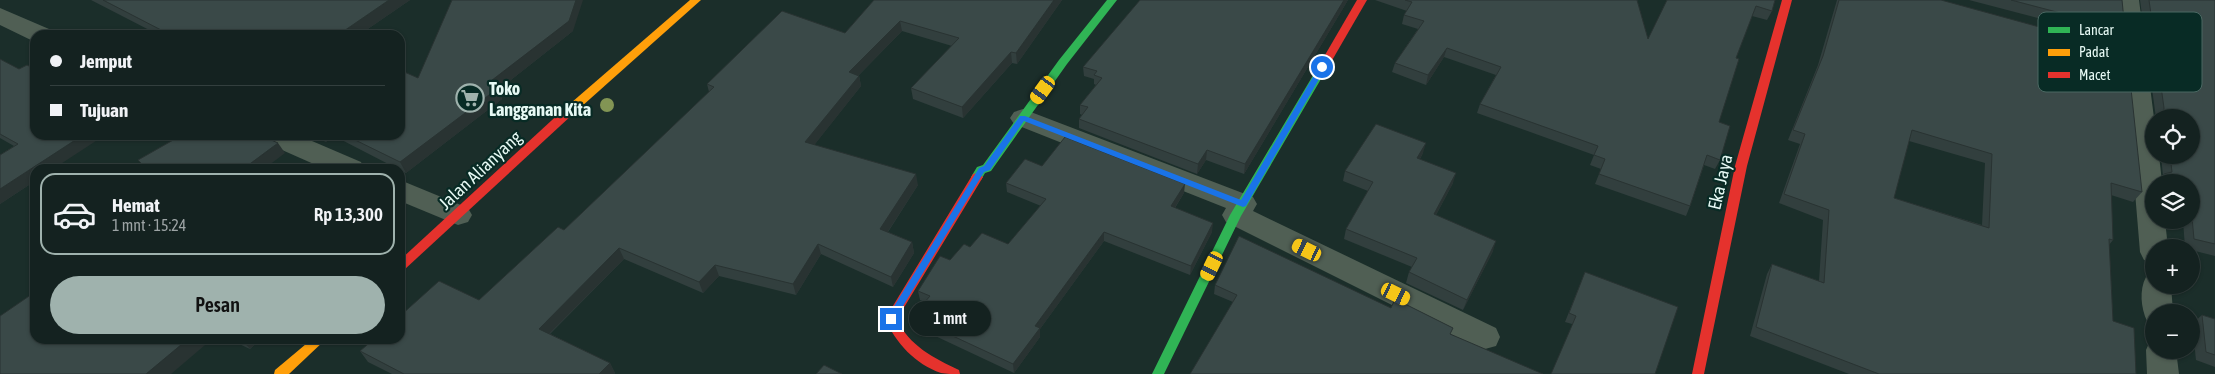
<!DOCTYPE html>
<html lang="id">
<head>
<meta charset="utf-8">
<style>
  :root { --surface:#142220; --page:#1d2a29; --text:#f1f3f6; --muted:#9da4a5; --line:#333f3e; --accent:#9fb2ad }
  body { margin:0; font-family:"Asap Condensed",sans-serif; background:var(--page); color:var(--text); height:100vh; display:flex; flex-direction:column; font-size:19px; white-space:nowrap }
  * { box-sizing:border-box; margin:0 }
  p { font-size:16px; color:var(--muted) }
  .icon { flex:none; width:28px; height:28px; fill:none; stroke:currentColor; stroke-width:2; stroke-linecap:round; stroke-linejoin:round }
  .map { position:relative; flex:1; overflow:hidden }
  .drawer { position:absolute; left:30px; top:164px; width:375px; height:180px; display:flex; flex-direction:column; background:var(--surface); border-radius:15px; box-shadow:0 1px 4px #0004,0 0 0 1px var(--line) }
  .drawer>* { flex:none }
  .guide { position:absolute; left:30px; top:30px; width:375px; height:110px; border-radius:15px; box-shadow:0 1px 4px #0004,0 0 0 1px var(--line); display:grid; align-content:center; height:110px; padding:0 20px; background:var(--surface) }
  .tools { position:absolute; left:2145px; top:109px; display:grid; gap:10px }
  .tools a { display:grid; place-items:center; width:55px; height:55px; border-radius:50%; background:var(--surface); box-shadow:0 1px 4px #0004,0 0 0 1px var(--line); font-size:25px }
  .end { position:absolute; width:22px; height:22px; margin:-11px; border:6px solid #1a73e8; background:#fff; box-shadow:0 0 0 2px #fff }
  .from { border-radius:50% }
  .bubble { position:absolute; height:35px; border-radius:18px; background:var(--surface); box-shadow:0 1px 4px #0004,0 0 0 1px var(--line); font-size:16px; font-weight:600; line-height:35px; text-align:center }
  .car { position:absolute; width:15px; height:30px; margin:-15px -8px; border-radius:6px; box-shadow:0 0 4px 1px #0007; background:linear-gradient(#f5c518 24%,#345 0 40%,#f5c518 0 76%,#345 0 86%,#f5c518 0) }
  .guide b { display:flex; align-items:center; gap:18px; height:48px; font-size:19px }
  .guide b+b { border-top:1px solid var(--line) }
  .guide i { width:12px; height:12px; background:var(--text) }
  ul { padding:9px 0 0; list-style:none }
  li { display:flex; align-items:center; gap:15px; height:82px; margin:0 10px 8px; padding:0 10px; border:2px solid transparent; border-radius:15px }
  li div { flex:1 }
  li b { display:block; font-size:19px }
  li em { font-style:normal; font-weight:600 }
  li.selected { border-color:var(--accent) }
  li>.icon { width:45px; height:45px; stroke-width:1.5 }
  .cta { display:flex; gap:10px; margin-top:auto; padding:10px 20px }
  .cta a { flex:1; height:58px; border-radius:30px; background:var(--accent); color:#111; font-size:20px; font-weight:600; line-height:58px; text-align:center }
  .map>svg:first-child { display:block }
</style>
</head>
<body>
<div class="map">
<svg width="2215" height="374" viewBox="0 0 2215 374">
  <rect width="100%" height="100%" fill="#1b2e2a"/>
  <g fill="none" stroke-linecap="round" stroke-linejoin="round">
    <g fill="#505f54" fill-rule="evenodd">
      <path d="M 2115,0 L 2139,0 L 2154,118 L 2154,155 L 2159,155 L 2162,182 L 2154,182 L 2154,220 L 2165,220 L 2168,248 L 2154,248 L 2154,263 L 2144,260 L 2140,252 L 2134,180 Z"/>
      <path d="M 0,8 L 49,29 L 52,35 L 35,35 L 35,42 L 0,25 Z"/>
      <path d="M 1023,109 L 1253,197 L 1257,204 L 1253,211 L 1496,328 L 1500,337 L 1496,346 L 1485,349 L 1474,346 L 1226,222 L 1222,215 L 1226,208 L 1014,124 L 1010,118 L 1014,112 Z"/>
      <path d="M 260,135 L 298,135 L 361,162 L 364,169 L 325,169 L 264,142 Z"/>
      <path d="M 400,180 L 468,208 L 472,215 L 468,222 L 458,225 L 400,201 Z"/>
      <path d="M 2154,274 L 2154,285 L 2171,285 L 2173,312 L 2154,312 L 2154,323 L 2147,321 C 2141,308 2139,290 2146,277 Z"/>
      <path d="M 2154,340 L 2154,350 L 2176,350 L 2179,374 L 2147,374 L 2146,350 L 2150,341 Z"/>
    </g>
    <g fill="#30b455" fill-rule="evenodd">
      <path d="M 1107,0 L 1117,0 L 1067,64 L 991,171 L 985,173 L 981,180 L 973,180 L 971,177 L 977,167 L 983,165 L 1059,60 Z"/>
      <path d="M 1323,64 L 1328,67 L 1241,216 L 1164,374 L 1152,374 L 1230,215 L 1318,67 Z"/>
    </g>
    <g fill="#ff9f0a" fill-rule="evenodd">
      <path d="M 690,0 L 701,0 L 572,115 L 564,115 L 563,112 L 564,109 Z"/>
      <path d="M 312,339 L 326,339 L 289,374 L 274,374 L 275,370 Z"/>
    </g>
    <g fill="#e5322d" fill-rule="evenodd">
      <path d="M 1357,0 L 1367,0 L 1327,69 L 1319,69 L 1318,67 Z"/>
      <path d="M 1782,0 L 1792,0 L 1747,166 L 1704,374 L 1692,374 L 1735,166 Z"/>
      <path d="M 568,108 L 573,112 L 572,115 L 404,270 L 400,272 L 400,260 L 564,109 Z"/>
      <path d="M 977,173 L 983,177 L 897,319 C 909,346 934,358 959,370 L 960,374 C 954,374 946,374 941,373 C 915,364 896,343 885,319 L 973,174 Z"/>
    </g>
  </g>
  <circle fill="#829554" cx="607" cy="105" r="7"/>
  <g fill="#323f3e" fill-rule="evenodd">
    <path d="M 91,0 L 410,0 L 359,35 L 159,35 Z"/>
    <path d="M 874,0 L 1062,0 L 1017,64 L 1012,63 L 963,118 L 913,99 L 911,88 L 952,46 L 902,31 L 859,75 L 861,86 L 814,145 L 918,185 L 888,232 L 912,242 L 914,253 L 893,287 L 821,254 L 796,295 L 719,276 L 703,293 L 624,259 L 550,334 L 610,363 L 615,373 L 614,374 L 392,374 L 368,362 L 360,351 L 479,300 L 564,230 L 709,92 L 707,84 L 845,33 Z"/>
    <path d="M 1348,0 L 1244,174 L 1206,160 L 1197,174 L 1079,128 L 1079,119 L 1082,115 L 1080,114 L 1080,105 L 1096,85 L 1094,84 L 1094,79 L 1084,76 L 1083,67 Z"/>
    <path d="M 1375,0 L 1637,0 L 1648,39 L 1775,0 L 1772,11 L 1767,20 L 1752,16 L 1736,58 L 1719,122 L 1720,160 L 1715,169 L 1704,165 L 1690,206 L 1686,216 L 1595,184 L 1601,169 L 1590,165 L 1594,155 L 1477,113 L 1480,104 L 1496,75 L 1444,57 L 1426,85 L 1392,72 L 1395,63 L 1418,29 L 1402,24 L 1404,15 L 1407,11 Z"/>
    <path d="M 1837,0 L 1941,0 L 2142,192 L 2133,202 L 2111,195 L 2113,240 L 2109,245 L 2113,321 L 2136,374 L 1849,374 L 1750,336 L 1767,274 L 1772,264 L 1819,281 L 1823,220 L 1779,203 L 1800,144 L 1788,140 L 1818,65 ZM 1909,141 L 1985,163 L 1982,225 L 1894,198 Z"/>
    <path d="M 1969,0 L 2122,0 L 2125,30 L 2118,39 Z"/>
    <path d="M 2140,0 L 2215,0 L 2215,256 L 2191,250 L 2191,248 L 2185,248 L 2183,220 L 2191,220 L 2191,182 L 2157,182 L 2163,176 L 2161,155 L 2191,155 L 2191,118 L 2156,118 Z"/>
    <path d="M 573,31 L 498,90 L 502,99 L 406,173 L 400,170 L 400,169 L 398,169 L 334,136 L 326,142 L 311,135 L 400,135 L 418,78 Z"/>
    <path d="M 0,59 L 35,181 L 0,204 L 0,155 L 14,146 L 0,138 Z"/>
    <path d="M 1423,153 L 1420,159 L 1453,183 L 1436,215 L 1493,251 L 1463,310 L 1406,283 L 1409,272 L 1412,267 L 1344,239 L 1346,229 L 1368,191 L 1343,181 L 1345,171 Z"/>
    <path d="M 1042,166 L 1184,193 L 1175,208 L 1212,232 L 1190,275 L 1104,241 L 1040,329 L 1040,337 L 1014,373 L 914,326 L 912,317 L 925,302 L 920,300 L 918,291 L 950,260 L 970,247 L 1008,244 L 1041,206 L 1007,192 L 1006,183 Z"/>
    <path d="M 1585,272 L 1655,374 L 1572,324 L 1565,322 Z"/>
    <path d="M 1215,285 L 1391,308 L 1451,335 L 1233,302 L 1214,294 Z"/>
    <path d="M 2202,315 L 2215,319 L 2215,367 L 2196,360 L 2192,324 Z"/>
    <path d="M 233,339 L 261,339 L 250,349 L 237,343 Z"/>
  </g>
  <g fill="#293332">
    <path d="M 389,0 L 410,0 L 359,35 L 338,35 Z"/>
    <path d="M 576,0 L 583,0 L 573,31 L 498,90 L 502,99 L 406,173 L 400,162 Z"/>
    <path d="M 1054,0 L 1062,0 L 1017,64 L 1016,53 Z"/>
    <path d="M 1344,0 L 1348,0 L 1244,174 L 1245,164 Z"/>
    <path d="M 900,21 L 902,31 L 851,83 L 849,72 Z"/>
    <path d="M 1447,48 L 1444,57 L 1426,85 L 1428,75 Z"/>
    <path d="M 1011,52 L 1012,63 L 963,118 L 962,107 Z"/>
    <path d="M 859,76 L 861,86 L 808,153 L 805,142 Z"/>
    <path d="M 83,135 L 105,135 L 53,169 L 35,169 L 35,181 L 0,204 L 0,189 Z"/>
    <path d="M 322,135 L 333,135 L 334,136 L 326,142 Z"/>
    <path d="M 278,143 L 285,153 L 264,169 L 243,169 Z"/>
    <path d="M 1426,143 L 1423,153 L 1415,168 L 1417,158 Z"/>
    <path d="M 1207,150 L 1206,160 L 1197,174 L 1198,164 Z"/>
    <path d="M 1456,173 L 1453,183 L 1431,224 L 1434,214 Z"/>
    <path d="M 916,174 L 918,185 L 883,239 L 880,229 Z"/>
    <path d="M 1185,184 L 1184,193 L 1170,215 L 1171,206 Z"/>
    <path d="M 1213,223 L 1212,232 L 1190,275 L 1191,266 Z"/>
    <path d="M 1104,232 L 1104,241 L 1040,329 L 1040,337 L 1014,373 L 1013,364 L 1035,326 Z"/>
    <path d="M 1496,241 L 1493,251 L 1463,310 L 1467,300 Z"/>
    <path d="M 912,242 L 914,253 L 893,287 L 891,277 Z"/>
    <path d="M 818,244 L 821,254 L 796,295 L 793,284 Z"/>
    <path d="M 619,248 L 624,259 L 544,339 L 539,329 Z"/>
    <path d="M 715,265 L 719,276 L 703,293 L 699,282 Z"/>
    <path d="M 188,339 L 200,339 L 205,345 L 171,374 L 146,374 Z"/>
    <path d="M 241,339 L 261,339 L 250,349 Z"/>
    <path d="M 610,363 L 615,373 L 614,374 L 599,374 Z"/>
  </g>
  <g fill="#3a4948" stroke="#293332" fill-rule="evenodd">
    <path d="M 103,0 L 389,0 L 338,35 L 161,35 L 158,34 L 163,31 Z"/>
    <path d="M 452,0 L 576,0 L 569,21 L 487,84 L 497,89 L 400,162 L 345,135 L 400,135 L 400,70 L 418,78 Z"/>
    <path d="M 874,0 L 1054,0 L 1016,53 L 1011,52 L 962,107 L 911,88 L 959,38 L 900,21 L 849,72 L 859,76 L 805,142 L 916,174 L 880,229 L 912,242 L 891,277 L 818,244 L 793,284 L 715,265 L 699,282 L 619,248 L 539,329 L 610,363 L 599,374 L 404,374 L 360,351 L 374,339 L 400,339 L 400,316 L 439,281 L 479,300 L 558,227 L 564,230 L 714,87 L 707,84 L 782,11 L 845,33 Z"/>
    <path d="M 1140,0 L 1344,0 L 1245,164 L 1207,150 L 1198,164 L 1079,119 L 1088,107 L 1080,105 L 1102,78 L 1094,75 L 1097,71 L 1083,67 Z"/>
    <path d="M 1405,0 L 1637,0 L 1648,39 L 1667,0 L 1775,0 L 1772,11 L 1756,6 L 1736,58 L 1739,59 L 1719,122 L 1730,126 L 1720,160 L 1707,155 L 1690,206 L 1599,174 L 1605,159 L 1594,155 L 1598,146 L 1480,104 L 1501,67 L 1447,48 L 1428,75 L 1395,63 L 1424,21 L 1404,15 L 1412,2 Z"/>
    <path d="M 1839,0 L 1941,0 L 2127,51 L 2142,192 L 2111,183 L 2113,240 L 2109,239 L 2113,321 L 2134,328 L 2136,374 L 1879,374 L 1756,327 L 1772,264 L 1824,283 L 1829,210 L 1784,194 L 1805,134 L 1793,130 L 1823,56 ZM 1912,130 L 1992,154 L 1989,228 L 1894,198 Z"/>
    <path d="M 2011,0 L 2122,0 L 2125,30 Z"/>
    <path d="M 2149,0 L 2215,0 L 2215,244 L 2194,239 L 2191,207 L 2191,182 L 2189,182 L 2188,179 L 2164,181 L 2164,174 L 2172,172 L 2170,155 L 2191,155 L 2191,118 L 2164,118 L 2164,108 Z"/>
    <path d="M 0,59 L 19,69 L 27,65 L 35,69 L 35,135 L 83,135 L 0,189 L 0,155 L 18,144 L 0,134 Z"/>
    <path d="M 1376,124 L 1426,143 L 1417,158 L 1456,173 L 1434,214 L 1496,241 L 1467,300 L 1409,272 L 1417,258 L 1346,229 L 1373,182 L 1345,171 Z"/>
    <path d="M 182,135 L 260,135 L 278,143 L 243,169 L 131,169 L 141,163 L 138,160 Z"/>
    <path d="M 1065,137 L 1185,184 L 1171,206 L 1213,223 L 1191,266 L 1104,232 L 1035,326 L 1040,328 L 1013,364 L 912,317 L 930,296 L 918,291 L 940,256 L 950,260 L 964,244 L 970,247 L 982,233 L 1008,244 L 1046,199 L 1006,183 L 1025,159 L 1042,166 Z"/>
    <path d="M 1239,236 L 1391,308 L 1395,299 L 1453,328 L 1450,334 L 1543,374 L 1190,374 L 1237,295 L 1215,285 Z"/>
    <path d="M 1585,272 L 1678,307 L 1655,374 L 1551,374 L 1576,316 L 1569,313 Z"/>
    <path d="M 35,292 L 35,339 L 188,339 L 146,374 L 0,374 L 0,316 Z"/>
    <path d="M 2202,315 L 2215,319 L 2215,355 L 2206,352 Z"/>
    <path d="M 824,365 L 842,374 L 816,374 Z"/>
  </g>
  <path fill="#1a73e8" d="M 1320,65 L 1326,67 L 1246,206 L 1243,207 L 1024,121 L 990,170 L 984,172 L 894,321 L 888,321 L 888,316 L 979,168 L 984,166 L 1020,116 L 1025,116 L 1241,200 Z"/>
  <defs>
    <g id="supermarket-ring" transform="scale(1.4375)"><circle r="9.5" fill="#082b25" stroke="#9fb2ad" stroke-width="1.5"/><path d="M-6-5.5h2.5l.6 2H6L4.5 2H-2.5L-4.4-4H-6ZM-1.5 3.2a1.3 1.3 0 1 0 .1 0ZM3 3.2a1.3 1.3 0 1 0 .1 0Z" fill="#9fb2ad"/></g>
  </defs>
  <g fill-rule="evenodd">
    <use href="#supermarket-ring" x="470" y="98"/>
  </g>
  <g text-anchor="middle" dominant-baseline="central" stroke-width="4.5" stroke-linejoin="round" paint-order="stroke">
    <g font-size="18" font-weight="bold" fill="#e6f9f4" stroke="#082b25" text-anchor="start">
      <text x="489" y="88">Toko<tspan x="489" dy="21">Langganan Kita</tspan></text>
    </g>
    <g font-size="18" fill="#e6f9f4" stroke="#082b25">
      <text transform="translate(480 170) rotate(-43)">Jalan Alianyang</text>
      <text transform="translate(1720 182) rotate(-77)">Eka Jaya</text>
    </g>
  </g>
  <rect x="2038" y="12" width="164" height="80" rx="8" fill="#082b25" stroke="#4b6963" stroke-width="1"/>
  <rect x="2048" y="27" width="22" height="6" fill="#30b455"/>
  <rect x="2048" y="49" width="22" height="7" fill="#ff9f0a"/>
  <rect x="2048" y="72" width="22" height="6" fill="#e5322d"/>
  <g font-size="14" fill="#e6f9f4">
    <text x="2079" y="35">Lancar</text>
    <text x="2079" y="57">Padat</text>
    <text x="2079" y="80">Macet</text>
  </g>
</svg>
<div class="tools">
<a><svg class="icon" aria-label="locate" viewBox="0 0 24 24"><circle cx="12" cy="12" r="6"/><path d="M12 2v4M12 18v4M2 12h4M18 12h4"/></svg></a>
<a><svg class="icon" aria-label="layers" viewBox="0 0 24 24"><path d="M12 4l9 5-9 5-9-5zM3 14l9 5 9-5"/></svg></a>
<a>+</a>
<a>−</a>
</div>
<i class="end from" style="left:1322px;top:67px"></i>
<i class="end" style="left:891px;top:319px"></i>
<div class="bubble" style="left:909px;top:301px;width:82px">1 mnt</div>
<i class="car" style="left:1043px;top:90px;rotate:216deg"></i>
<i class="car" style="left:1307px;top:250px;rotate:296deg"></i>
<i class="car" style="left:1212px;top:266px;rotate:206deg"></i>
<i class="car" style="left:1396px;top:294px;rotate:116deg"></i>
<div class="guide">
<b><i class="from"></i>Jemput</b>
<b><i></i>Tujuan</b>
</div>
<section class="drawer">
<ul>
<li class="selected"><svg class="icon" aria-label="car" viewBox="0 0 24 24"><path d="M5 17H2v-5l4-1 3-4h7l3 4 3 1v5h-3M9 17h6M6 11h13"/><circle cx="7" cy="17" r="2"/><circle cx="17" cy="17" r="2"/></svg><div><b>Hemat</b><p>1 mnt · 15:24</p></div><em>Rp 13,300</em></li>
</ul>
<div class="cta"><a>Pesan</a></div>
</section>
</div>
</body>
</html>
